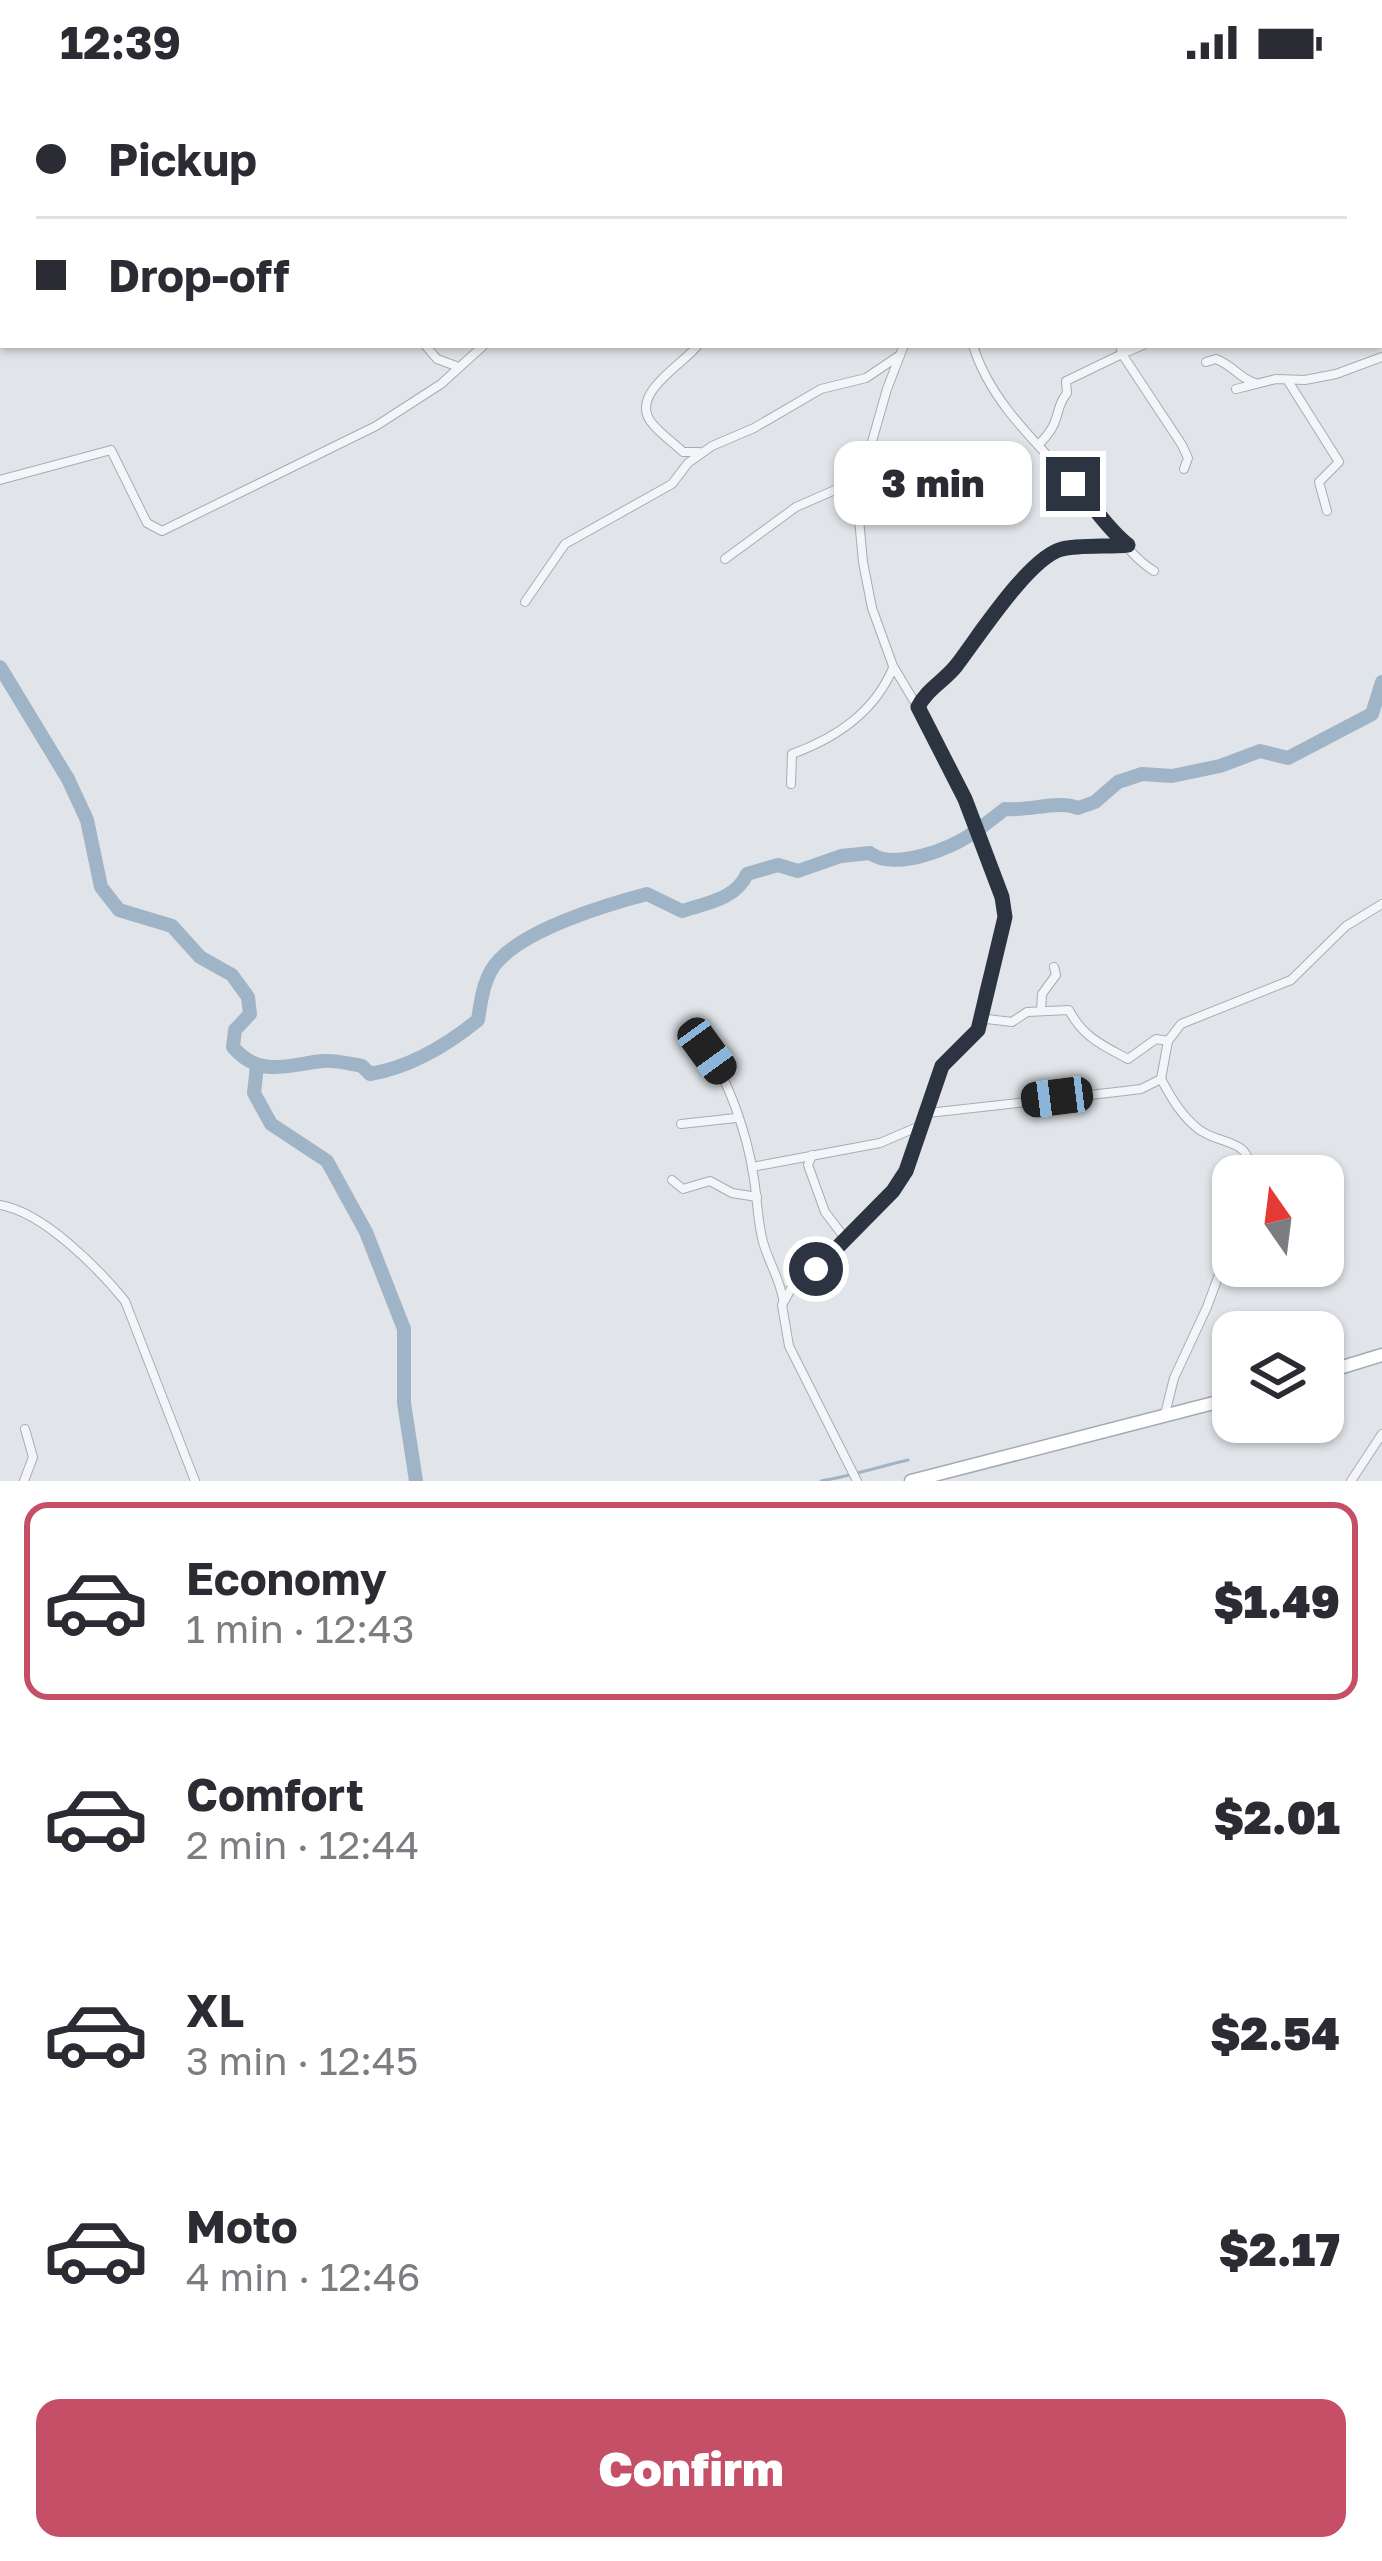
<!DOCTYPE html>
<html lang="en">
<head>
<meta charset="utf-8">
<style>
  :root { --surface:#fff; --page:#f7f7f7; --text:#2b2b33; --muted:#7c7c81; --line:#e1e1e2; --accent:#c64f68 }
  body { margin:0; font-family:"Golos Text",sans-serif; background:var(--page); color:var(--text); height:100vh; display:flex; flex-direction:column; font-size:45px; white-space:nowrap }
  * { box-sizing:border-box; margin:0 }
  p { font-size:39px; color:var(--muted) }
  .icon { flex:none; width:66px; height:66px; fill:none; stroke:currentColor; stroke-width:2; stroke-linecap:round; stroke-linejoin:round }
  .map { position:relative; height:1397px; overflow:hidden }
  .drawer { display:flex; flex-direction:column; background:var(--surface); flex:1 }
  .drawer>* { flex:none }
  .top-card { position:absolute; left:0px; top:0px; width:1383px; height:264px; box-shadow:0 3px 9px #0004; display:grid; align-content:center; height:264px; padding:0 36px; background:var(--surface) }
  .needle { width:78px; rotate:346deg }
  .fabs { position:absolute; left:1212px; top:1071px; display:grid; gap:24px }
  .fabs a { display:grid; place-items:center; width:132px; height:132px; border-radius:24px; background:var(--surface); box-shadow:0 3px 9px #0004; font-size:60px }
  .end { position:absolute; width:54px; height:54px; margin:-27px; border:15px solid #2b3440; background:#fff; box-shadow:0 0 0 6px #fff }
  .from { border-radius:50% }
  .bubble { position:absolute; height:84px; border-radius:24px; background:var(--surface); box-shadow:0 3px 9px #0004; font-size:39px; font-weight:800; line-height:84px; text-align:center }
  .car { position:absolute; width:36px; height:72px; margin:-36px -18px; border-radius:15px; box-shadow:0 0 9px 3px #0007; background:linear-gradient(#222 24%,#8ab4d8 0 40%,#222 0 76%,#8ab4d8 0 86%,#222 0) }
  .top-card b { display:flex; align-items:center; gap:42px; height:114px; font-size:45px }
  .top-card b+b { border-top:3px solid var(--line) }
  .top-card i { width:30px; height:30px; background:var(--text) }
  ul { padding:21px 0 0; list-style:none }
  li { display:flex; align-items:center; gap:36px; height:198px; margin:0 24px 18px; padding:0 12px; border:6px solid transparent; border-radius:24px }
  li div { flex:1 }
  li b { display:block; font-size:45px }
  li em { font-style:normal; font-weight:800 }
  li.on { border-color:var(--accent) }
  li>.icon { width:108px; height:108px; stroke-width:1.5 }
  .primary-button { display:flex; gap:24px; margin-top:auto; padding:24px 36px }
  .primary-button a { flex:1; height:138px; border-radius:24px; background:var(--accent); color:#fff; font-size:48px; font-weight:800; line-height:138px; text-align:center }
  .status { display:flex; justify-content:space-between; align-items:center; height:84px; padding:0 60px; background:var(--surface); direction:ltr }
  .status svg { height:33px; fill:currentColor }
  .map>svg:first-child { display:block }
</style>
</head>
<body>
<div class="status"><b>12:39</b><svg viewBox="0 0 49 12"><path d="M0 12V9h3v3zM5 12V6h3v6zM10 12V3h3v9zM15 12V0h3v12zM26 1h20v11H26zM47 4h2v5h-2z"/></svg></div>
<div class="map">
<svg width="1382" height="1397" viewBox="0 0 1382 1397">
  <rect width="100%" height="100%" fill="#e1e5e9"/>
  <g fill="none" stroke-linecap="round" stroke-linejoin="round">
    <path stroke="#9fb5c7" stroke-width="3" d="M 821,1397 C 851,1392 878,1383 908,1376"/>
    <g stroke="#9fb5c7" stroke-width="14">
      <path d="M 0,583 L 68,695 L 87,736 L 101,803 L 119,826 L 172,842 L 200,873 L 232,891 L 248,913 L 250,930 L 235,946 L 233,963 C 260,995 289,980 323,977 C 336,976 350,980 362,982 L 370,990 C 411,983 446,962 478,936 C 481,916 484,890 500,875 C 530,844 605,821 647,810 L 682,827 C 707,819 736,815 747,790 L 778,781 L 798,787 L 841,772 L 870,769 C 894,787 952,765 974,748"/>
      <path d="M 979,745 L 1005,725 C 1030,727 1058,716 1078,724 L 1095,718 L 1118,698 L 1142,690 L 1172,692 L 1220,682 L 1260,667 L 1288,674 L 1372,630 L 1382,598"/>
      <path d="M 257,982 L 254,1009 L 271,1040 L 327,1077 L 366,1148 L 404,1245 L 404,1319 L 416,1397"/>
    </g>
    <g stroke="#a7acb3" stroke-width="10">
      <g id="street">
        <path d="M 142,0 L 144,3"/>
        <path d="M 368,0 L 376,3"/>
        <path d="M 835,0 L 836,3"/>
        <path d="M 993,0 L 994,3"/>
        <path d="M 1283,0 L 1285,3"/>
        <path d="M 114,3 L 116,0"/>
        <path d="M 422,3 L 425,0"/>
        <path d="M 750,3 L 753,0"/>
        <path d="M 1380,69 L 1382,68"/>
        <path d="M 0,160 L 3,160"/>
        <path d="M 1380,195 L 1382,194"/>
        <path d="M 425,261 L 437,275 L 456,282"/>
        <path d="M 698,261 C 685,279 633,307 649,335 C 656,347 673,358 683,368 L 699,368"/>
        <path d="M 973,261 C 991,323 1050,371 1091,418 C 1111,441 1128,471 1154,487"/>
        <path d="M 1143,261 L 1122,270 L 1182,361 L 1188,374 L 1184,385"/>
        <path d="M 1206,278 L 1216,275 C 1234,282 1239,294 1255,299"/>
        <path d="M 1288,297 L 1339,378 L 1319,398 L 1327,427"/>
        <path d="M 1236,305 L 1276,295 L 1305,296 L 1336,290 L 1382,273"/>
        <path d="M 1038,361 C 1063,338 1053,326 1067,309 L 1066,297 L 1122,270 L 1120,261"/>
        <path d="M 0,396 L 111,366 L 147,439 L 162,447 L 376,342 L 441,300 L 484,261"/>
        <path d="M 725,475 L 796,423 L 851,399 L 863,385"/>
        <path d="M 525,518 L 565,460 L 672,400 L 688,379 L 712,362 L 754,344 L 821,305 L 866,294 L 900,271"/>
        <path d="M 919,621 L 956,582 L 981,543 L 1042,477 L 1061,465 L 1126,461"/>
        <path d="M 791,700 L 792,670 C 836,654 874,629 893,584"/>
        <path d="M 1041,927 L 1042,910 L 1056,891 L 1054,883"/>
        <path d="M 981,939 L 987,935 L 1012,938 L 1027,928 L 1069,926 C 1083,953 1102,961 1128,975 L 1156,955 L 1168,957"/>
        <path d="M 707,967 C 729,997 747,1051 753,1089 C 757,1110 757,1132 762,1154 C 767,1176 779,1192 783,1215"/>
        <path d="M 928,1029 L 1125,1007 L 1141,1005 L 1161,995"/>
        <path d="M 681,1040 L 736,1034"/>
        <path d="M 812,1071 L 808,1081 L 825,1128 L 844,1153"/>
        <path d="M 752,1083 L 880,1059 L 922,1041"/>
        <path d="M 1250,1092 C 1253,1052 1220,1063 1197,1044 C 1180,1030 1171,1013 1161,995 L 1168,957 L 1181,940 L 1291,896 L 1346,842 L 1382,820"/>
        <path d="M 672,1096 L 683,1105 L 710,1097 L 732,1109 L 757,1113"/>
        <path d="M 0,1121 C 43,1128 98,1184 125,1217 L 195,1397"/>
        <path d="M 1165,1330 L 1174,1294 L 1207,1223 L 1233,1153"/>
        <path d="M 24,1397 L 33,1373 L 25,1345"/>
        <path d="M 857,1397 L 789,1262 L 782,1221 L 793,1201 L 828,1174 L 857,1141 L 894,1107 L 906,1086 L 942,982 L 978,947 L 984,908 L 1005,833 L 1002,813 L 965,715 L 926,637 L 893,582 L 872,524 L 863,478 L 859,435 L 865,382 L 887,305 L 904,261"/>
        <path d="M 1351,1397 L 1382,1350"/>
      </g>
    </g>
    <g stroke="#a2aab4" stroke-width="15">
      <g id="primary">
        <path d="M 1323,1289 L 1382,1271"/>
        <path d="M 911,1397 L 1233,1314"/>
      </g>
    </g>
    <use href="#street" stroke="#f4f5f8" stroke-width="8"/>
    <use href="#primary" stroke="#fff" stroke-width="12"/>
  </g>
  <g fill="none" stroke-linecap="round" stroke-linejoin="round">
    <path stroke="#2b3440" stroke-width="15" d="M 816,1185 L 893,1107 L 906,1087 L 942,982 L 978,946 L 1005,833 L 1002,813 L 965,715 L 918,623 C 926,606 944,597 956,582 C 977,555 1029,473 1062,465 C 1078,461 1110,463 1128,461 C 1106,444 1093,420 1073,400"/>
  </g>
</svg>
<div class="fabs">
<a><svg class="needle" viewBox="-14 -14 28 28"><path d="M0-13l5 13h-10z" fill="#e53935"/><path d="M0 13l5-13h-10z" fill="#7c7c81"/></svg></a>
<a><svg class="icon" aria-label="layers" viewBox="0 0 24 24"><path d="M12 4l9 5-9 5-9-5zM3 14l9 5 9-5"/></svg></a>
</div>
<i class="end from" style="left:816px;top:1185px"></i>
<i class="end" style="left:1073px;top:400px"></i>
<div class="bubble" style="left:834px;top:357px;width:198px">3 min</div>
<i class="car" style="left:707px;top:967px;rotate:144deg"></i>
<i class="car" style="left:1057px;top:1013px;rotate:263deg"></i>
<div class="top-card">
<b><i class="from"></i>Pickup</b>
<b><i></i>Drop-off</b>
</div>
</div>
<section class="drawer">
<ul>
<li class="on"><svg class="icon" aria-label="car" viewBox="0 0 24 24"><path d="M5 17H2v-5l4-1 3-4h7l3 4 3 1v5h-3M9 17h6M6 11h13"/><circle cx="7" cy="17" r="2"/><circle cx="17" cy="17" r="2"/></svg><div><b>Economy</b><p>1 min · 12:43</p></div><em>$1.49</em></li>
<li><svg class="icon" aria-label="car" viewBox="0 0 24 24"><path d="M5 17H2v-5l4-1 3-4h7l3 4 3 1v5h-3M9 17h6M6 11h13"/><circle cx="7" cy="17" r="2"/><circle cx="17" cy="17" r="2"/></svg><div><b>Comfort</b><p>2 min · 12:44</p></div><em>$2.01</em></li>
<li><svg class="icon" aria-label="car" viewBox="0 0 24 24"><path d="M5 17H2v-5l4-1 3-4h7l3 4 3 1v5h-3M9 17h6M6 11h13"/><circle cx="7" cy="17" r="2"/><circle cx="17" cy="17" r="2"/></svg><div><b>XL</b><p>3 min · 12:45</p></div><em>$2.54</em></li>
<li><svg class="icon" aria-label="car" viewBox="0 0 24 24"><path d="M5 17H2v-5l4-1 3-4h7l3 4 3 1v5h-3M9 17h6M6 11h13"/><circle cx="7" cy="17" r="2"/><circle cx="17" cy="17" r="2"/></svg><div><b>Moto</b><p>4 min · 12:46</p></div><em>$2.17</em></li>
</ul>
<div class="primary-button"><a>Confirm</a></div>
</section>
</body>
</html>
